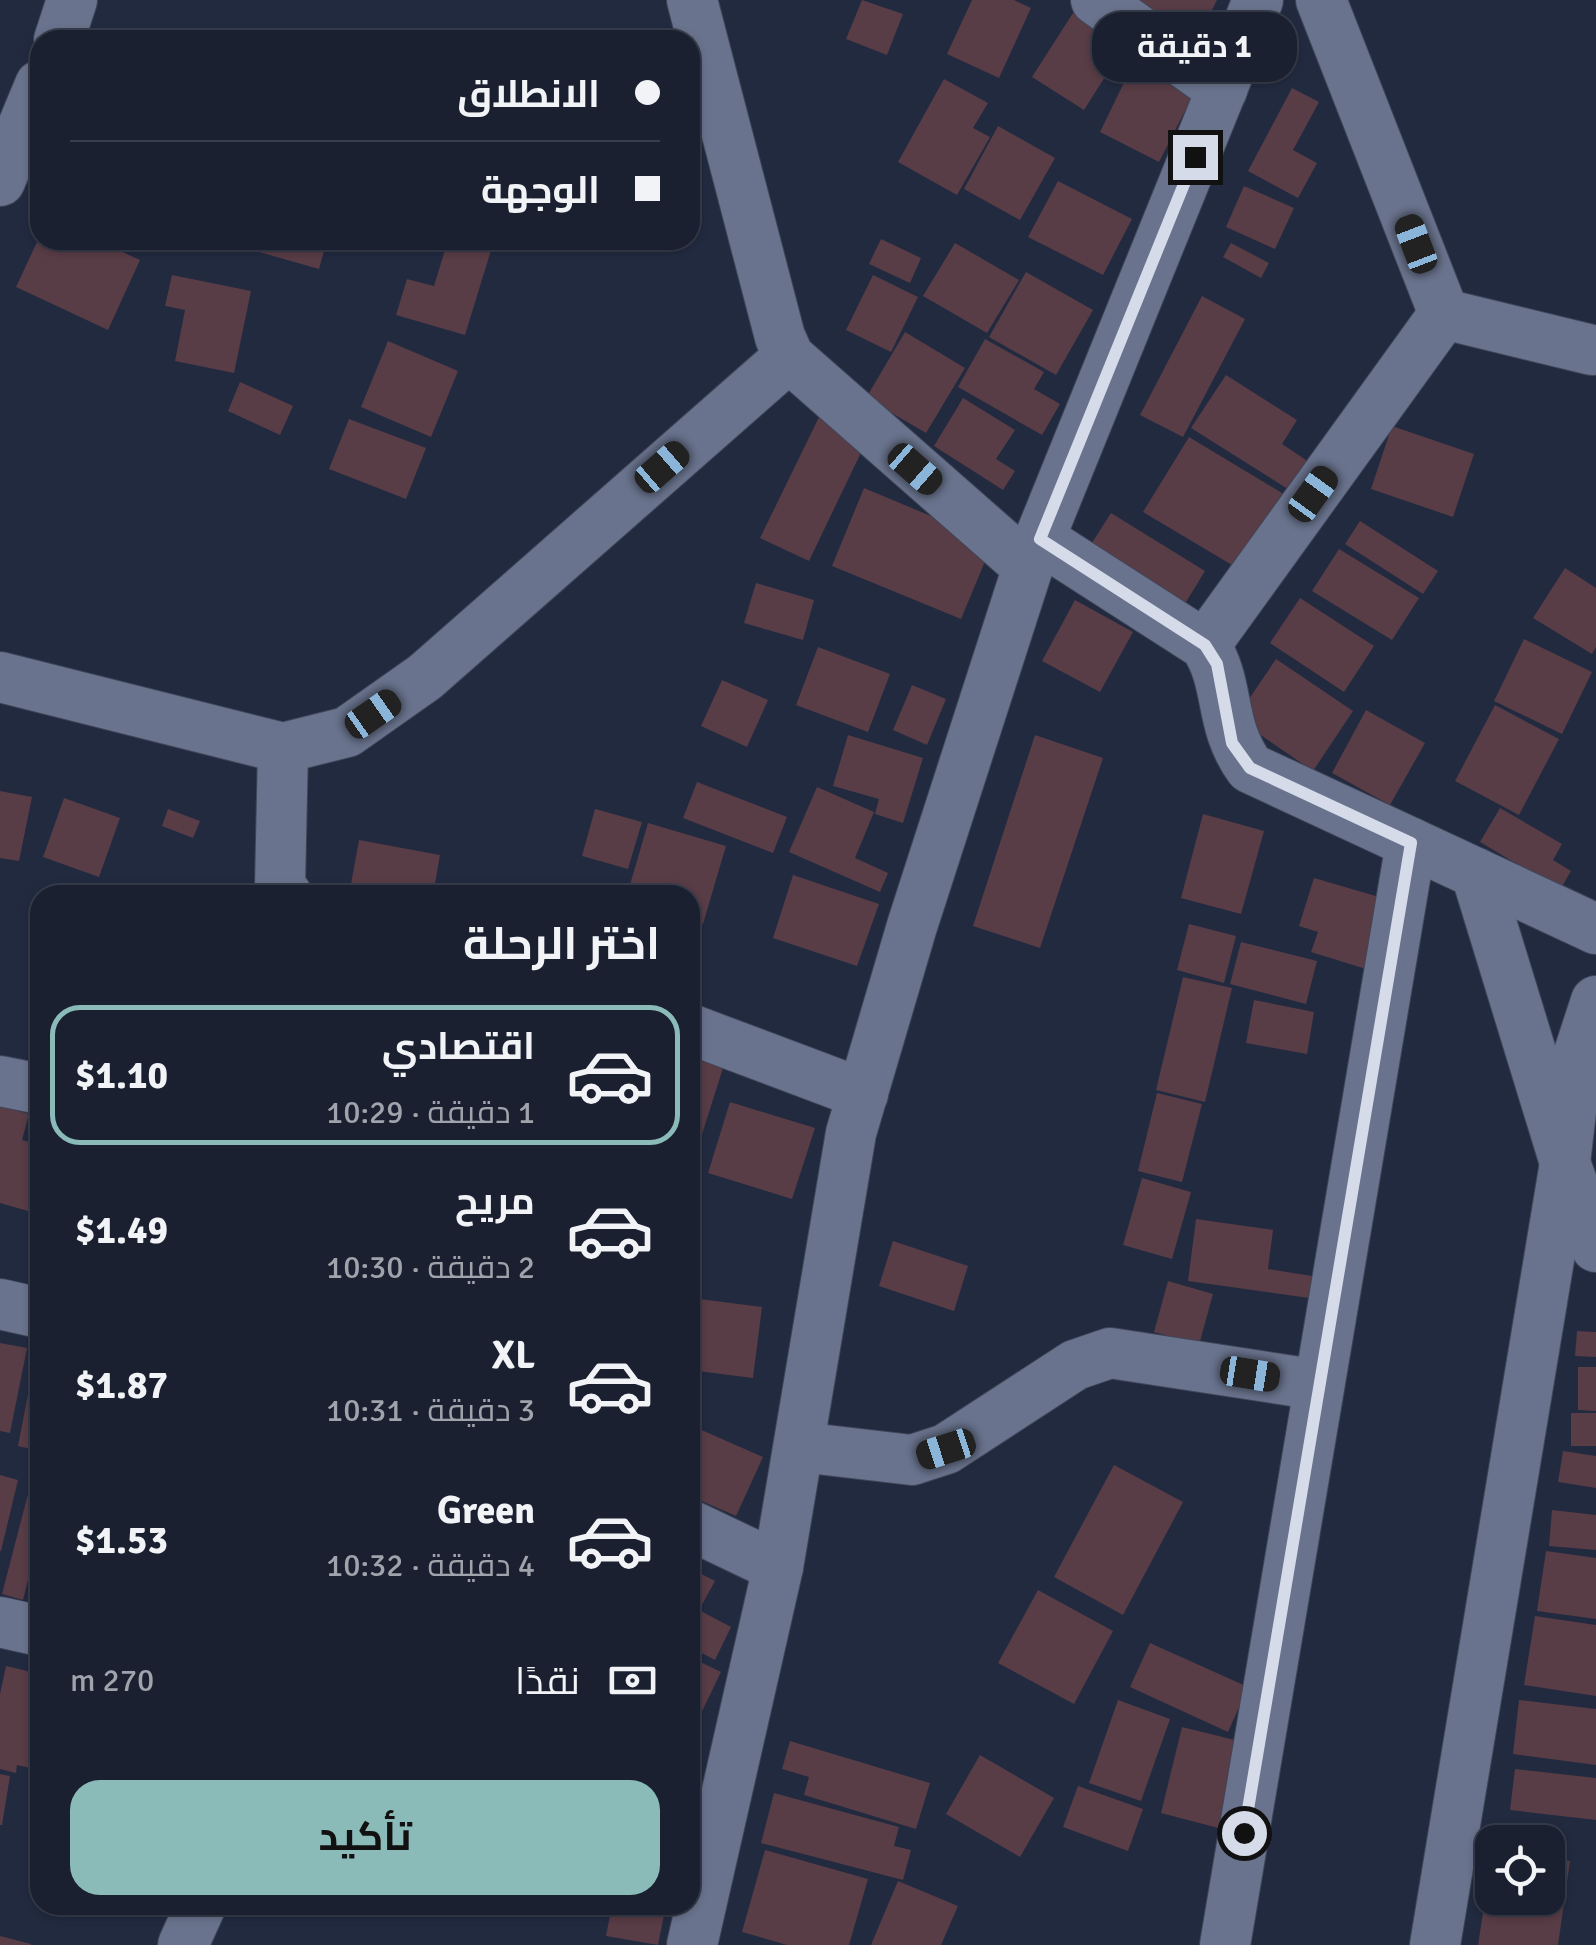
<!DOCTYPE html>
<html lang="ar">
<head>
<meta charset="utf-8">
<style>
  :root { --surface:#1a2030; --page:#232838; --text:#f1f3f6; --muted:#9fa3ab; --line:#383e4c; --accent:#8bbbb9 }
  body { margin:0; font-family:Signika,Cairo,sans-serif; background:var(--page); color:var(--text); direction:rtl; height:100vh; display:flex; flex-direction:column; font-size:38px; white-space:nowrap }
  * { box-sizing:border-box; margin:0 }
  p { font-size:32px; color:var(--muted) }
  .icon { flex:none; width:55px; height:55px; fill:none; stroke:currentColor; stroke-width:2; stroke-linecap:round; stroke-linejoin:round }
  .map { position:relative; flex:1; overflow:hidden; direction:ltr }
  .details { position:absolute; left:30px; top:885px; width:670px; height:1030px; display:flex; flex-direction:column; background:var(--surface); border-radius:30px; box-shadow:0 2px 8px #0004,0 0 0 2px var(--line); direction:rtl }
  .details>* { flex:none }
  .top-card { position:absolute; left:30px; top:30px; width:670px; height:220px; border-radius:30px; box-shadow:0 2px 8px #0004,0 0 0 2px var(--line); direction:rtl; display:grid; align-content:center; height:220px; padding:0 40px; background:var(--surface) }
  .controls { position:absolute; left:1475px; top:1825px; display:grid; gap:20px }
  .controls a { display:grid; place-items:center; width:90px; height:90px; border-radius:20px; background:var(--surface); box-shadow:0 2px 8px #0004,0 0 0 2px var(--line); font-size:50px }
  .end { position:absolute; width:45px; height:45px; margin:-22px; border:12px solid #d5dbe9; background:#111; box-shadow:0 0 0 5px #111 }
  .from { border-radius:50% }
  .bubble { position:absolute; height:70px; border-radius:30px; background:var(--surface); box-shadow:0 2px 8px #0004,0 0 0 2px var(--line); font-size:32px; font-weight:700; line-height:70px; text-align:center; direction:rtl }
  .car { position:absolute; width:30px; height:60px; margin:-30px -15px; border-radius:12px; box-shadow:0 0 8px 2px #0007; background:linear-gradient(#222 24%,#8ab4d8 0 40%,#222 0 76%,#8ab4d8 0 86%,#222 0) }
  .top-card b { display:flex; align-items:center; gap:35px; height:95px; font-size:38px }
  .top-card b+b { border-top:2px solid var(--line) }
  .top-card i { width:25px; height:25px; background:var(--text) }
  ul { padding:0; list-style:none }
  li { display:flex; align-items:center; gap:30px; height:140px; margin:0 20px 15px; padding:0 20px; border:5px solid transparent; border-radius:30px }
  li div { flex:1 }
  li b { display:block; font-size:38px }
  li em { font-style:normal; font-weight:700 }
  li.selected { border-color:var(--accent) }
  li>.icon { width:90px; height:90px; stroke-width:1.5 }
  h2 { padding:0 40px; font-size:45px; line-height:120px }
  .pay { display:flex; align-items:center; gap:25px; height:110px; padding:0 40px; font-size:38px }
  .pay p { margin-inline-start:auto }
  .primary-button { display:flex; gap:20px; margin-top:auto; padding:20px 40px }
  .primary-button a { flex:1; height:115px; border-radius:30px; background:var(--accent); color:#111; font-size:40px; font-weight:700; line-height:115px; text-align:center }
  .map>svg:first-child { display:block }
</style>
</head>
<body>
<div class="map">
<svg width="1596" height="1945" viewBox="0 0 1596 1945">
  <rect width="100%" height="100%" fill="#222a40"/>
  <g fill="#583c46">
    <path d="M 862,0 L 903,14 L 887,55 L 846,39 Z"/>
    <path d="M 972,0 L 1014,0 L 1031,8 L 999,78 L 947,54 Z"/>
    <path d="M 1120,0 L 1217,0 L 1196,42 Z"/>
    <path d="M 1073,13 L 1124,47 L 1084,110 L 1032,77 Z"/>
    <path d="M 1135,60 L 1195,91 L 1159,162 L 1100,132 Z"/>
    <path d="M 944,79 L 988,103 L 973,128 L 990,137 L 957,195 L 898,162 Z"/>
    <path d="M 1292,88 L 1319,102 L 1293,150 L 1317,163 L 1298,198 L 1248,171 Z"/>
    <path d="M 998,126 L 1055,158 L 1020,220 L 964,189 Z"/>
    <path d="M 1058,181 L 1132,219 L 1103,275 L 1028,237 Z"/>
    <path d="M 1244,186 L 1294,208 L 1275,249 L 1226,227 Z"/>
    <path d="M 881,239 L 921,258 L 910,283 L 869,264 Z"/>
    <path d="M 38,240 L 96,240 L 140,260 L 108,330 L 16,287 Z"/>
    <path d="M 255,240 L 327,240 L 319,269 L 252,250 Z"/>
    <path d="M 448,240 L 492,247 L 465,335 L 396,315 L 407,279 L 434,286 Z"/>
    <path d="M 955,243 L 1019,280 L 987,333 L 923,296 Z"/>
    <path d="M 1231,243 L 1269,263 L 1261,278 L 1223,257 Z"/>
    <path d="M 1026,272 L 1093,310 L 1056,375 L 989,337 Z"/>
    <path d="M 172,275 L 251,291 L 234,373 L 175,361 L 185,310 L 165,306 Z"/>
    <path d="M 873,275 L 918,297 L 891,352 L 846,330 Z"/>
    <path d="M 1202,296 L 1245,319 L 1183,437 L 1140,415 Z"/>
    <path d="M 905,332 L 965,368 L 926,433 L 866,398 Z"/>
    <path d="M 985,339 L 1044,372 L 1034,389 L 1060,404 L 1042,435 L 958,387 Z"/>
    <path d="M 388,341 L 458,371 L 431,437 L 361,407 Z"/>
    <path d="M 1226,375 L 1297,420 L 1282,444 L 1309,462 L 1291,491 L 1191,428 Z"/>
    <path d="M 240,382 L 293,406 L 280,435 L 228,411 Z"/>
    <path d="M 963,398 L 1015,430 L 996,459 L 1015,471 L 1003,490 L 934,446 Z"/>
    <path d="M 820,415 L 868,438 L 809,561 L 760,538 Z"/>
    <path d="M 349,419 L 426,448 L 406,499 L 329,469 Z"/>
    <path d="M 1392,426 L 1474,454 L 1453,517 L 1371,489 Z"/>
    <path d="M 1189,437 L 1287,496 L 1242,571 L 1143,512 Z"/>
    <path d="M 864,488 L 993,542 L 961,619 L 832,566 Z"/>
    <path d="M 1111,513 L 1205,571 L 1183,607 L 1088,549 Z"/>
    <path d="M 1360,521 L 1438,571 L 1423,594 L 1345,544 Z"/>
    <path d="M 1339,549 L 1419,598 L 1392,640 L 1312,591 Z"/>
    <path d="M 1565,568 L 1596,588 L 1596,647 L 1592,654 L 1533,618 Z"/>
    <path d="M 756,583 L 814,600 L 803,640 L 744,623 Z"/>
    <path d="M 1300,598 L 1374,646 L 1344,692 L 1270,643 Z"/>
    <path d="M 1075,600 L 1133,632 L 1100,692 L 1042,661 Z"/>
    <path d="M 1524,639 L 1592,672 L 1562,734 L 1494,701 Z"/>
    <path d="M 818,647 L 890,674 L 868,732 L 796,705 Z"/>
    <path d="M 1276,659 L 1353,711 L 1313,771 L 1236,718 Z"/>
    <path d="M 722,680 L 768,700 L 747,747 L 701,726 Z"/>
    <path d="M 912,685 L 946,699 L 927,745 L 893,730 Z"/>
    <path d="M 1495,705 L 1559,739 L 1519,815 L 1455,781 Z"/>
    <path d="M 1366,710 L 1425,743 L 1390,805 L 1332,773 Z"/>
    <path d="M 848,735 L 923,758 L 903,823 L 875,814 L 879,799 L 833,786 Z"/>
    <path d="M 1035,735 L 1103,758 L 1040,948 L 973,926 Z"/>
    <path d="M 697,782 L 787,817 L 773,853 L 683,818 Z"/>
    <path d="M 817,787 L 874,812 L 855,858 L 888,873 L 880,892 L 789,852 Z"/>
    <path d="M 0,791 L 32,797 L 19,861 L 0,858 Z"/>
    <path d="M 64,798 L 120,818 L 99,877 L 43,857 Z"/>
    <path d="M 1500,808 L 1562,844 L 1553,860 L 1571,871 L 1560,890 L 1480,842 Z"/>
    <path d="M 168,809 L 200,821 L 193,838 L 162,826 Z"/>
    <path d="M 595,809 L 642,822 L 628,869 L 582,856 Z"/>
    <path d="M 1203,814 L 1264,831 L 1241,914 L 1181,898 Z"/>
    <path d="M 648,823 L 726,846 L 703,924 L 690,920 L 690,895 L 627,895 Z"/>
    <path d="M 359,840 L 440,855 L 433,895 L 349,895 Z"/>
    <path d="M 793,875 L 879,904 L 857,966 L 773,938 Z"/>
    <path d="M 1314,878 L 1386,899 L 1366,969 L 1311,952 L 1318,932 L 1299,926 Z"/>
    <path d="M 1189,924 L 1236,936 L 1224,983 L 1177,970 Z"/>
    <path d="M 1241,942 L 1317,961 L 1306,1004 L 1230,984 Z"/>
    <path d="M 1183,977 L 1232,988 L 1205,1102 L 1156,1090 Z"/>
    <path d="M 1254,1000 L 1314,1012 L 1307,1054 L 1246,1043 Z"/>
    <path d="M 690,1057 L 723,1068 L 691,1169 L 690,1169 Z"/>
    <path d="M 1157,1093 L 1202,1104 L 1182,1182 L 1138,1171 Z"/>
    <path d="M 730,1102 L 815,1128 L 792,1199 L 708,1173 Z"/>
    <path d="M 0,1106 L 29,1114 L 22,1140 L 40,1145 L 28,1211 L 0,1203 Z"/>
    <path d="M 1142,1178 L 1191,1192 L 1172,1259 L 1123,1245 Z"/>
    <path d="M 1196,1219 L 1273,1230 L 1268,1269 L 1312,1276 L 1309,1298 L 1188,1281 Z"/>
    <path d="M 893,1241 L 968,1266 L 954,1311 L 879,1286 Z"/>
    <path d="M 1168,1281 L 1213,1294 L 1199,1345 L 1154,1332 Z"/>
    <path d="M 692,1298 L 762,1307 L 753,1378 L 690,1370 Z"/>
    <path d="M 1577,1331 L 1596,1332 L 1596,1357 L 1575,1356 Z"/>
    <path d="M 0,1343 L 27,1348 L 10,1433 L 0,1431 Z"/>
    <path d="M 38,1343 L 40,1343 L 40,1451 L 18,1446 Z"/>
    <path d="M 1578,1367 L 1596,1367 L 1596,1411 L 1578,1410 Z"/>
    <rect x="1571" y="1413" width="25" height="33"/>
    <path d="M 690,1425 L 763,1457 L 736,1516 L 690,1496 Z"/>
    <path d="M 1563,1451 L 1596,1456 L 1596,1488 L 1558,1482 Z"/>
    <path d="M 1114,1465 L 1183,1502 L 1123,1615 L 1054,1577 Z"/>
    <path d="M 0,1475 L 18,1480 L 1,1551 L 0,1551 Z"/>
    <path d="M 28,1494 L 40,1497 L 40,1571 L 31,1568 L 23,1600 L 2,1594 Z"/>
    <path d="M 1552,1510 L 1596,1515 L 1596,1550 L 1549,1546 Z"/>
    <path d="M 1546,1551 L 1596,1558 L 1596,1619 L 1537,1611 Z"/>
    <path d="M 690,1568 L 715,1581 L 699,1610 L 731,1627 L 715,1660 L 690,1647 Z"/>
    <path d="M 1038,1590 L 1113,1631 L 1074,1704 L 998,1663 Z"/>
    <path d="M 1535,1616 L 1596,1625 L 1596,1696 L 1524,1685 Z"/>
    <path d="M 1150,1643 L 1248,1687 L 1228,1732 L 1130,1687 Z"/>
    <path d="M 690,1657 L 721,1672 L 693,1730 L 690,1728 Z"/>
    <path d="M 6,1666 L 40,1674 L 39,1770 L 17,1765 L 16,1773 L 0,1769 L 0,1694 Z"/>
    <path d="M 1118,1700 L 1170,1719 L 1141,1801 L 1089,1783 Z"/>
    <path d="M 1519,1700 L 1596,1709 L 1596,1765 L 1513,1754 Z"/>
    <path d="M 1182,1727 L 1243,1742 L 1222,1829 L 1161,1813 Z"/>
    <path d="M 790,1741 L 930,1783 L 916,1829 L 804,1795 L 809,1777 L 782,1769 Z"/>
    <path d="M 980,1755 L 1054,1798 L 1020,1857 L 946,1814 Z"/>
    <path d="M 1515,1769 L 1596,1778 L 1596,1820 L 1510,1810 Z"/>
    <path d="M 0,1774 L 10,1776 L 2,1825 L 0,1825 Z"/>
    <path d="M 1078,1786 L 1143,1809 L 1128,1851 L 1063,1827 Z"/>
    <path d="M 774,1793 L 899,1827 L 894,1846 L 911,1850 L 903,1880 L 761,1843 Z"/>
    <path d="M 765,1850 L 868,1879 L 849,1945 L 787,1945 L 742,1932 Z"/>
    <path d="M 1548,1857 L 1570,1861 L 1558,1945 L 1478,1945 L 1490,1868 L 1492,1898 L 1548,1898 Z"/>
    <path d="M 898,1881 L 958,1906 L 941,1945 L 871,1945 Z"/>
    <path d="M 148,1905 L 179,1905 L 177,1914 Z"/>
    <path d="M 449,1905 L 519,1905 L 518,1916 Z"/>
    <path d="M 612,1905 L 666,1905 L 658,1945 L 606,1936 Z"/>
    <path d="M 0,1936 L 31,1944 L 31,1945 L 0,1945 Z"/>
  </g>
  <g fill="none" stroke-linecap="round" stroke-linejoin="round">
    <g stroke="#404659" stroke-width="52">
      <g id="minor">
        <path d="M 692,0 L 780,337 L 789,357 L 1028,567"/>
        <path d="M 1096,0 L 1222,90"/>
        <path d="M 1321,0 L 1444,314 L 1592,350"/>
        <path d="M 59,40 L 72,0"/>
        <path d="M 0,181 L 40,85"/>
        <path d="M 1040,539 L 1205,645 C 1231,685 1218,724 1250,768 L 1596,929"/>
        <path d="M 1205,645 L 1444,314"/>
        <path d="M 0,677 L 283,748 L 347,732 L 425,677 L 789,357"/>
        <path d="M 283,748 L 280,886 L 287,895"/>
        <path d="M 1476,873 L 1565,1163 L 1596,1247"/>
        <path d="M 690,1029 L 863,1094"/>
        <path d="M 0,1081 L 40,1089"/>
        <path d="M 0,1304 L 40,1313"/>
        <path d="M 800,1447 L 912,1460 L 946,1449 L 1075,1365 L 1110,1353 L 1319,1385"/>
        <path d="M 690,1525 L 778,1567"/>
        <path d="M 0,1622 L 40,1631"/>
        <path d="M 183,1945 L 201,1905"/>
        <path d="M 692,1945 L 778,1567 L 851,1133 L 912,926 L 1028,567 L 1258,0"/>
        <path d="M 1225,1945 L 1411,843"/>
        <path d="M 1435,1945 L 1565,1163 L 1577,1059 L 1596,1001"/>
      </g>
    </g>
    <use href="#minor" stroke="#69738d" stroke-width="50"/>
  </g>
  <g fill="none" stroke-linecap="round" stroke-linejoin="round">
    <path stroke="#d5dbe9" stroke-width="12" d="M 1195,157 L 1040,539 L 1205,645 L 1217,664 L 1232,743 L 1250,768 L 1411,843 L 1244,1833"/>
  </g>
</svg>
<div class="controls">
<a><svg class="icon" aria-label="locate" viewBox="0 0 24 24"><circle cx="12" cy="12" r="6"/><path d="M12 2v4M12 18v4M2 12h4M18 12h4"/></svg></a>
</div>
<i class="end from" style="left:1244px;top:1833px"></i>
<i class="end" style="left:1195px;top:157px"></i>
<div class="bubble" style="left:1092px;top:12px;width:205px">1 دقيقة</div>
<i class="car" style="left:1416px;top:244px;rotate:339deg"></i>
<i class="car" style="left:662px;top:467px;rotate:49deg"></i>
<i class="car" style="left:915px;top:469px;rotate:131deg"></i>
<i class="car" style="left:1313px;top:494px;rotate:36deg"></i>
<i class="car" style="left:373px;top:714px;rotate:55deg"></i>
<i class="car" style="left:1250px;top:1374px;rotate:99deg"></i>
<i class="car" style="left:946px;top:1449px;rotate:252deg"></i>
<div class="top-card">
<b><i class="from"></i>الانطلاق</b>
<b><i></i>الوجهة</b>
</div>
<section class="details">
<h2>اختر الرحلة</h2>
<ul>
<li class="selected"><svg class="icon" aria-label="car" viewBox="0 0 24 24"><path d="M5 17H2v-5l4-1 3-4h7l3 4 3 1v5h-3M9 17h6M6 11h13"/><circle cx="7" cy="17" r="2"/><circle cx="17" cy="17" r="2"/></svg><div><b>اقتصادي</b><p>1 دقيقة · 10:29</p></div><em>$1.10</em></li>
<li><svg class="icon" aria-label="car" viewBox="0 0 24 24"><path d="M5 17H2v-5l4-1 3-4h7l3 4 3 1v5h-3M9 17h6M6 11h13"/><circle cx="7" cy="17" r="2"/><circle cx="17" cy="17" r="2"/></svg><div><b>مريح</b><p>2 دقيقة · 10:30</p></div><em>$1.49</em></li>
<li><svg class="icon" aria-label="car" viewBox="0 0 24 24"><path d="M5 17H2v-5l4-1 3-4h7l3 4 3 1v5h-3M9 17h6M6 11h13"/><circle cx="7" cy="17" r="2"/><circle cx="17" cy="17" r="2"/></svg><div><b>XL</b><p>3 دقيقة · 10:31</p></div><em>$1.87</em></li>
<li><svg class="icon" aria-label="car" viewBox="0 0 24 24"><path d="M5 17H2v-5l4-1 3-4h7l3 4 3 1v5h-3M9 17h6M6 11h13"/><circle cx="7" cy="17" r="2"/><circle cx="17" cy="17" r="2"/></svg><div><b>Green</b><p>4 دقيقة · 10:32</p></div><em>$1.53</em></li>
</ul>
<div class="pay"><svg class="icon" aria-label="cash" viewBox="0 0 24 24"><path d="M3 7h18v10H3z"/><circle cx="12" cy="12" r="2"/></svg>نقدًا<p>270 m</p></div>
<div class="primary-button"><a>تأكيد</a></div>
</section>
</div>
</body>
</html>
